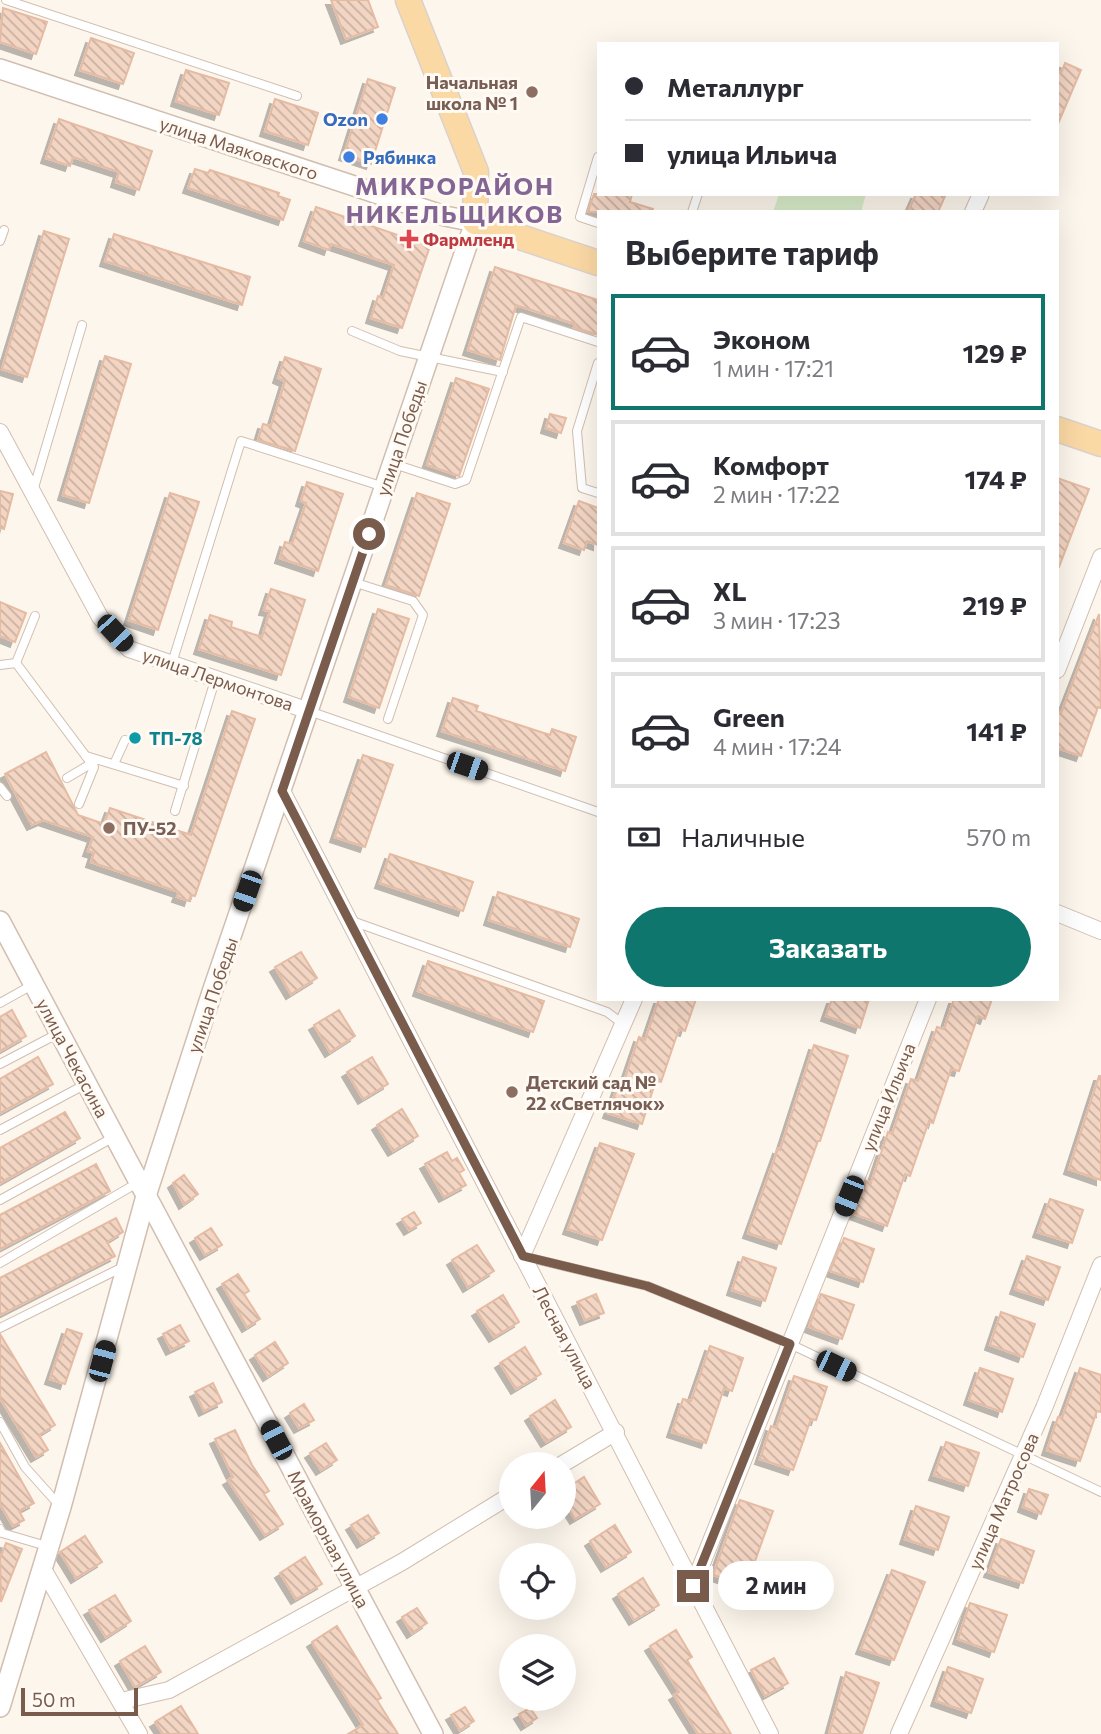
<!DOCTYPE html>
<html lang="ru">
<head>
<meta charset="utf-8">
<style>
  :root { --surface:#fff; --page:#f2f2f3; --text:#2b2b33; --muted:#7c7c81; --line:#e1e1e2; --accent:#0f766e }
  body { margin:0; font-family:Commissioner,sans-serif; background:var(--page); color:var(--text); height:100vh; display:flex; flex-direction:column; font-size:26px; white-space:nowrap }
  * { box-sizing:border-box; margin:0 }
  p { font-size:23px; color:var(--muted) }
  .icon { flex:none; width:38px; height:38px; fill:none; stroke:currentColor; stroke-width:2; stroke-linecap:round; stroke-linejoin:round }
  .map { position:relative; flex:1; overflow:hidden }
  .drawer { position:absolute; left:597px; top:210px; width:462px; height:791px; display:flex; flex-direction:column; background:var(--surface); border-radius:0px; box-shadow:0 7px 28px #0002 }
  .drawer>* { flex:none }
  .hud { position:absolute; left:597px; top:42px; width:462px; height:154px; border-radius:0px; box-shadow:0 7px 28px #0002; display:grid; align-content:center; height:154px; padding:0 28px; background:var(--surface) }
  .needle { width:46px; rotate:18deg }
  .fabs { position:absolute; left:499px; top:1452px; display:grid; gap:14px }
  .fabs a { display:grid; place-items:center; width:77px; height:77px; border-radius:50%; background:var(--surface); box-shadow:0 7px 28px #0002; font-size:35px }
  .scale { position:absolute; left:21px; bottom:18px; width:117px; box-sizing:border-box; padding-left:7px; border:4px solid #7a5c4d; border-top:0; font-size:19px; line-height:24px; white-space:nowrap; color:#7a5c4d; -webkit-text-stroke:5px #fffaf3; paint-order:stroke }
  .end { position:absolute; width:32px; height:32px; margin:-16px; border:9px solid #7a5c4d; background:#fff; box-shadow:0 0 0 4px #fff }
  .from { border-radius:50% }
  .bubble { position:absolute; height:49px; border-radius:24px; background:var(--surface); box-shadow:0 7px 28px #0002; font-size:23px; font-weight:700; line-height:49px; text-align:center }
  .car { position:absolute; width:21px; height:42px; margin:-21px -10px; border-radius:9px; box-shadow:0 0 5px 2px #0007; background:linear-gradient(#222 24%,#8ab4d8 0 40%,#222 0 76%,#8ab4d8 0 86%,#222 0) }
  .hud b { display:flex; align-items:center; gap:24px; height:66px; font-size:26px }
  .hud b+b { border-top:2px solid var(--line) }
  .hud i { width:18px; height:18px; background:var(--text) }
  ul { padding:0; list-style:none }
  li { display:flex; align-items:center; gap:21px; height:116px; margin:0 14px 10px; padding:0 14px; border:4px solid var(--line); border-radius:0px }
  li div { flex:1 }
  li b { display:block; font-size:26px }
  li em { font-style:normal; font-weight:700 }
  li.active { border-color:var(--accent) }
  li>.icon { width:63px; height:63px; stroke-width:1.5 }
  h2 { padding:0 28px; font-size:32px; line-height:84px }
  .pay { display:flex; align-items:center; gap:18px; height:77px; padding:0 28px; font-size:26px }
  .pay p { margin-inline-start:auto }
  .cta { display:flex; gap:14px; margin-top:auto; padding:14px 28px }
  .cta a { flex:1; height:80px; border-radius:42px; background:var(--accent); color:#fff; font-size:28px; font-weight:700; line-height:80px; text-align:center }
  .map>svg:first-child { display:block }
</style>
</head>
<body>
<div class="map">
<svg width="1101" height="1734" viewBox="0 0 1101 1734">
  <defs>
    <pattern id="building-back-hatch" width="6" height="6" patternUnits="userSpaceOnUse" patternTransform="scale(1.75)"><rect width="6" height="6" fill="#f3d5c3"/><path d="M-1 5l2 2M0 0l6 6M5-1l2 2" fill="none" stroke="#cab0a1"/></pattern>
    <filter id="shadow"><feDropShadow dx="-5" dy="5" stdDeviation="0" flood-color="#0004"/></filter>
  </defs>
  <rect width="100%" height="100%" fill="#fdf6ec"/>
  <path fill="#d8ecc9" d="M 779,194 L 866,194 L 861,212 L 773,212 Z"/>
  <g fill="url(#building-back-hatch)" stroke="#e6bba3" stroke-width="2" filter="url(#shadow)">
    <path d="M 331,0 L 368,0 L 378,27 L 346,39 Z"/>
    <path d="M 3,8 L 47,22 L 36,54 L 0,42 Z"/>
    <path d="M 91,38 L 134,53 L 123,84 L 80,70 Z"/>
    <path d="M 1065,63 L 1081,70 L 1057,126 L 1057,71 L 1061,73 Z"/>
    <path d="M 186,70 L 229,83 L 219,115 L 176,101 Z"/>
    <path d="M 368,79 L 395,88 L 371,164 L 344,155 Z"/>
    <path d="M 275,99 L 318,113 L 308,145 L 265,131 Z"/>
    <path d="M 59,119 L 152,151 L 139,190 L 116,182 L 119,172 L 73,157 L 70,166 L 46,158 Z"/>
    <path d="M 195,169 L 208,173 L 210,170 L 279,193 L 278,196 L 290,200 L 283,220 L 188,188 Z"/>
    <path d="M 594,194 L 632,194 L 630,202 L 653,209 L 652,212 L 588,212 Z"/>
    <path d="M 916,194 L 946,194 L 938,212 L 908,212 Z"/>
    <path d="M 316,207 L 430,246 L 402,328 L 371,318 L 378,296 L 383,298 L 394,265 L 331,244 L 329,250 L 304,241 Z"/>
    <path d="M 44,231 L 69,239 L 27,377 L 2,369 Z"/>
    <path d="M 114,234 L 250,277 L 242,305 L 105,261 Z"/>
    <path d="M 495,267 L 598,300 L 598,335 L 574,327 L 575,324 L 516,305 L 500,360 L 468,350 Z"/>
    <path d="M 105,356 L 131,364 L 89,503 L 63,495 Z"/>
    <path d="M 285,357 L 321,369 L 295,451 L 258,440 L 263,424 L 271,426 L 285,381 L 278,378 Z"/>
    <path d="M 456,378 L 489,389 L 459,476 L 427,465 Z"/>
    <path d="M 550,414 L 566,418 L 561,433 L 546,428 Z"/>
    <path d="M 1057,478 L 1089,489 L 1059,567 L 1057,567 Z"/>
    <path d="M 307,482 L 343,494 L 318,571 L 280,558 L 285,542 L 292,544 L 306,503 L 301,501 Z"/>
    <path d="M 0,491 L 13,494 L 4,529 L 0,528 Z"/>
    <path d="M 170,493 L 199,502 L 158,630 L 129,620 Z"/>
    <path d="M 417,493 L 450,504 L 419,596 L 386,585 Z"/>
    <path d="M 579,501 L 598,508 L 598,545 L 587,541 L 584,550 L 564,543 Z"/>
    <path d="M 271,589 L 305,600 L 281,675 L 199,649 L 210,615 L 232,622 L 231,627 L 262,637 L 270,611 L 264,610 Z"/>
    <path d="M 0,602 L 26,613 L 15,642 L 0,636 Z"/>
    <path d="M 378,609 L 409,619 L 379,708 L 349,697 Z"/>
    <path d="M 1099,614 L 1101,708 L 1098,707 L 1081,756 L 1057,748 L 1057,711 L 1061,713 Z"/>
    <path d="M 453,698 L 478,706 L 476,711 L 550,735 L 552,729 L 576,737 L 565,771 L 442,731 Z"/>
    <path d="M 232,711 L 255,719 L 195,896 L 191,895 L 189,901 L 177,897 L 179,892 L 91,862 L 94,853 L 88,851 L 93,837 L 43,820 L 32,825 L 5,774 L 46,752 L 78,815 L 104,824 L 110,808 L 191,835 Z"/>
    <path d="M 363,755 L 393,765 L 365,847 L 335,837 Z"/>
    <path d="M 390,854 L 473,882 L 463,911 L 380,883 Z"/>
    <path d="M 498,892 L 579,919 L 570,947 L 489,920 Z"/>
    <path d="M 301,952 L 317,978 L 291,994 L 275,967 Z"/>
    <path d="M 428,961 L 544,1001 L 533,1032 L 418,991 Z"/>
    <path d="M 659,999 L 696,999 L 685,1031 L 679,1029 L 661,1082 L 656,1080 L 642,1124 L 608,1113 L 620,1080 L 624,1081 L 639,1037 L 645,1040 Z"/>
    <path d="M 832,999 L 869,999 L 860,1028 L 826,1016 Z"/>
    <path d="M 954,999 L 992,999 L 985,1019 L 978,1016 L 959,1071 L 951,1069 L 933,1123 L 929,1121 L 910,1176 L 905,1174 L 887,1226 L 854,1214 L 866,1181 L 871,1183 L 888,1132 L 892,1134 L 911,1079 L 918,1081 L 937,1027 L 944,1029 Z"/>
    <path d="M 12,1010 L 26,1036 L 0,1051 L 0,1017 Z"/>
    <path d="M 339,1010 L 355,1036 L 330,1052 L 314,1025 Z"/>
    <path d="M 814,1045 L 848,1056 L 820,1141 L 818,1141 L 781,1244 L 748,1233 L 778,1149 L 780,1150 Z"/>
    <path d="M 38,1057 L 53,1084 L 0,1113 L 0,1079 Z"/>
    <path d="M 372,1057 L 388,1084 L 363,1099 L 347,1072 Z"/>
    <path d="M 1099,1076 L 1101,1076 L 1101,1180 L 1069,1169 Z"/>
    <path d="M 402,1109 L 418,1136 L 393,1151 L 377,1125 Z"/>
    <path d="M 65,1112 L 80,1138 L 0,1183 L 0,1148 Z"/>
    <path d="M 600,1143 L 634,1154 L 602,1240 L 568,1229 Z"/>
    <path d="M 447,1152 L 452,1161 L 457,1158 L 464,1170 L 459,1173 L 466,1185 L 444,1197 L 425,1164 Z"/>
    <path d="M 96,1164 L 110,1191 L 0,1249 L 0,1215 Z"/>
    <path d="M 184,1175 L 198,1194 L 184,1204 L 173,1183 Z"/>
    <path d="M 1050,1199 L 1083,1210 L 1072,1243 L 1038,1232 Z"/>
    <path d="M 414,1212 L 421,1223 L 409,1230 L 402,1219 Z"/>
    <path d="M 116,1218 L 123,1232 L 107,1242 L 115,1256 L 0,1315 L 0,1278 Z"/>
    <path d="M 211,1228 L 222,1245 L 205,1255 L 195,1238 Z"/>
    <path d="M 844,1238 L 874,1249 L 863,1282 L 830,1271 Z"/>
    <path d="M 477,1245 L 494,1271 L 468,1287 L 452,1260 Z"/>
    <path d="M 1027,1256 L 1060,1267 L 1048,1300 L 1015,1289 Z"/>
    <path d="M 743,1257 L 776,1268 L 765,1301 L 732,1290 Z"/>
    <path d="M 238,1274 L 249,1291 L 244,1294 L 260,1319 L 247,1327 L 222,1284 Z"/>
    <path d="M 596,1294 L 604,1313 L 585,1320 L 577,1302 Z"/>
    <path d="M 821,1294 L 854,1305 L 842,1339 L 809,1327 Z"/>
    <path d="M 503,1295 L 519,1322 L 494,1337 L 477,1311 Z"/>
    <path d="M 1001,1312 L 1035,1324 L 1023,1357 L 990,1345 Z"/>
    <path d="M 180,1325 L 189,1341 L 171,1350 L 163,1334 Z"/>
    <path d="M 67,1329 L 82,1334 L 65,1384 L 50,1379 Z"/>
    <path d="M 0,1334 L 55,1425 L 39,1435 L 48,1450 L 36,1457 L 0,1398 Z"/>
    <path d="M 275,1342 L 288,1363 L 268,1376 L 255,1355 Z"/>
    <path d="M 710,1346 L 743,1358 L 732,1391 L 724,1388 L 706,1443 L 672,1432 L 683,1399 L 691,1401 Z"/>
    <path d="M 525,1347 L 541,1374 L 516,1389 L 500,1363 Z"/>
    <path d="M 980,1368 L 1013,1379 L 1002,1412 L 969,1400 Z"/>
    <path d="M 1080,1368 L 1101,1375 L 1101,1412 L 1097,1411 L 1080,1461 L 1047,1450 L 1058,1417 L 1062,1418 Z"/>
    <path d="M 794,1376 L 827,1387 L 816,1420 L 811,1419 L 793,1470 L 760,1459 L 771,1426 L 776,1428 Z"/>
    <path d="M 213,1383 L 222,1402 L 204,1411 L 195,1392 Z"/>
    <path d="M 555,1400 L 571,1427 L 546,1442 L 530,1416 Z"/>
    <path d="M 304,1404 L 314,1420 L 299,1428 L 290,1413 Z"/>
    <path d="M 235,1430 L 252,1465 L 269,1491 L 264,1494 L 283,1524 L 265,1535 L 228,1480 L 233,1477 L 215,1439 Z"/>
    <path d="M 946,1442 L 979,1453 L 968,1486 L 934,1475 Z"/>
    <path d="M 0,1443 L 34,1503 L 19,1511 L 24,1520 L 13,1526 L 0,1504 Z"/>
    <path d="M 326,1443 L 337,1460 L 321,1470 L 310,1453 Z"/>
    <path d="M 584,1477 L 600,1504 L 575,1519 L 564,1501 L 564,1490 Z"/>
    <path d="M 1029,1489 L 1048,1495 L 1041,1514 L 1023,1507 Z"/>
    <path d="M 740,1500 L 773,1511 L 746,1586 L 713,1575 Z"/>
    <path d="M 916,1506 L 949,1517 L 938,1550 L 905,1539 Z"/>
    <path d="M 368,1515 L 379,1533 L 362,1543 L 351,1525 Z"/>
    <path d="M 615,1525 L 631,1552 L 606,1567 L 590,1541 Z"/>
    <path d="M 85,1536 L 102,1562 L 76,1578 L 60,1552 Z"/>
    <path d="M 1001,1539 L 1034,1551 L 1023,1583 L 989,1572 Z"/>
    <path d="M 6,1543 L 22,1549 L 1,1602 L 0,1559 Z"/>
    <path d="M 305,1557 L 322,1584 L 296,1599 L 280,1573 Z"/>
    <path d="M 892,1570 L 925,1582 L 894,1660 L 861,1649 Z"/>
    <path d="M 643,1578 L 659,1605 L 634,1620 L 618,1594 Z"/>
    <path d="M 115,1595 L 131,1621 L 106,1637 L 89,1610 Z"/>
    <path d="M 970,1603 L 1007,1615 L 994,1652 L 958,1639 Z"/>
    <path d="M 417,1608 L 427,1623 L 412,1633 L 402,1617 Z"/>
    <path d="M 337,1626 L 381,1698 L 377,1700 L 398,1734 L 348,1734 L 363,1725 L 312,1642 Z"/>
    <path d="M 676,1630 L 692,1657 L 687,1660 L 731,1734 L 698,1734 L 674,1695 L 679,1692 L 650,1646 Z"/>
    <path d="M 145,1646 L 161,1672 L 135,1687 L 120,1661 Z"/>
    <path d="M 774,1658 L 788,1683 L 765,1696 L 751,1670 Z"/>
    <path d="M 948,1667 L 983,1679 L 971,1713 L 936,1701 Z"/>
    <path d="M 846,1672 L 879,1683 L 862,1734 L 829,1734 Z"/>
    <path d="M 181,1706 L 198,1734 L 163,1734 L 155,1722 Z"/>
    <path d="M 465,1707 L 474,1721 L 460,1730 L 451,1715 Z"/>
    <path d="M 530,1708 L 537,1718 L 526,1725 L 519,1714 Z"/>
  </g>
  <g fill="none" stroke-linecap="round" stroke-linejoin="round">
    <g stroke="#d1beb0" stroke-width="10">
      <g id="service">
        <path d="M 6,0 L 297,96"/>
        <path d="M 598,157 L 580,217 L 598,223"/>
        <path d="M 692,212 L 698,194"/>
        <path d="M 0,241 L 4,230"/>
        <path d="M 352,331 L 400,351 L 503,372"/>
        <path d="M 598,363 L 577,431 L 582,488 L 598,493"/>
        <path d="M 394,464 L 455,484 L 466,480 L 521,317 L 598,342"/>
        <path d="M 33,491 L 82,325"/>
        <path d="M 353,582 L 413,601 L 423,615 L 388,719"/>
        <path d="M 35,616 L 16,663 L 94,767 L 79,804"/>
        <path d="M 172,663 L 241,441 L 384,487"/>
        <path d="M 0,665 L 16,663"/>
        <path d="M 309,711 L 598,812"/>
        <path d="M 86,756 L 184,786"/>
        <path d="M 114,764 L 125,740"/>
        <path d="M 67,778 L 94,762"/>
        <path d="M 0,787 L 7,796"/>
        <path d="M 175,811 L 216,677"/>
        <path d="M 352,921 L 607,1012 L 623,1024"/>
        <path d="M 0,1003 L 34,984"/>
        <path d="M 0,1064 L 59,1033"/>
        <path d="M 0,1130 L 86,1084"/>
        <path d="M 0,1200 L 114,1137"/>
        <path d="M 522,1256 L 647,1286 L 790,1344 L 1101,1492"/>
        <path d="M 0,1263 L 139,1182"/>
        <path d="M 0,1328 L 123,1267"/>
        <path d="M 0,1422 L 25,1467 L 59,1505"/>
        <path d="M 0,1529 L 2,1533 L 50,1547"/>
      </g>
    </g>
    <g stroke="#d1beb0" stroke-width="18">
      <g id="minor">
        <path d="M 973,212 L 981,194"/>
        <path d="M 0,432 L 100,617 L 129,649 L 309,711"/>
        <path d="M 1057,670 L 1101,557"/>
        <path d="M 282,791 L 770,1734"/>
        <path d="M 1057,913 L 1101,931"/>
        <path d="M 522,1256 L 634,999"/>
        <path d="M 561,1465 L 616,1432"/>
        <path d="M 43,1569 L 139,1734"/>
        <path d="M 693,1586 L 928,999"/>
        <path d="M 121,1701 L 169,1690 L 402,1562 L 511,1495"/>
        <path d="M 899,1734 L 1044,1408 L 1101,1265"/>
      </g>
    </g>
    <g stroke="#d1beb0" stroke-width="22">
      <g id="tertiary">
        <path d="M 0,69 L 445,216 L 475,222 L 212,992 L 146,1196 L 61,1507 L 0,1707"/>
        <path d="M 0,921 L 433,1734"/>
      </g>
    </g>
    <g stroke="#dad1cd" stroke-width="27">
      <g id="primary">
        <path d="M 408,0 L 476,172 L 475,222 L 598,263"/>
        <path d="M 1057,429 L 1101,444"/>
      </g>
    </g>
    <use href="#service" stroke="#fff" stroke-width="8"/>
    <use href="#minor" stroke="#fff" stroke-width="16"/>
    <use href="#tertiary" stroke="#fff" stroke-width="19"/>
    <use href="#primary" stroke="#fbd9a5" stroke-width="24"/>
  </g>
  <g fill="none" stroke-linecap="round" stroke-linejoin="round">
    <path stroke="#7a5c4d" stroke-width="9" d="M 369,534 L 282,791 L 523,1256 L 647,1286 L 790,1344 L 693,1586"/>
  </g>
  <g fill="#8d6e63" stroke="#fffaf3" stroke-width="2.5">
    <circle cx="532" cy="92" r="7"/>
    <circle cx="109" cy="828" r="7"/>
    <circle cx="512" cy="1092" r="7"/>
  </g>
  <g fill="#3f7fe0" stroke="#fffaf3" stroke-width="2.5">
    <circle cx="382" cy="119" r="7"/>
    <circle cx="349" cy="157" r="7"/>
  </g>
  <path fill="#e0444e" stroke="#fffaf3" stroke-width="2.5" d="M405.5 228.5h7v7h7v7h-7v7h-7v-7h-7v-7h7z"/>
  <circle fill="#0f9aa8" stroke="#fffaf3" stroke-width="2.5" cx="135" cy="738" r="7"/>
  <g text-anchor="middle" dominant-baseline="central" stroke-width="6" stroke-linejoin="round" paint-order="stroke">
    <g font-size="18" font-weight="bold" fill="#785e54" stroke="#fffaf3" text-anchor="start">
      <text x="518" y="82" text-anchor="end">Начальная<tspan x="518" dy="21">школа № 1</tspan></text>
      <text x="123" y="828">ПУ-52</text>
      <text x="526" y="1082">Детский сад №<tspan x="526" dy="21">22 «Светлячок»</tspan></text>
    </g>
    <g font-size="18" font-weight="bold" fill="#366cbe" stroke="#fffaf3" text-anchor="end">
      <text x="368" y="119">Ozon</text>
      <text x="363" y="157" text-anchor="start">Рябинка</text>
    </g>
    <g font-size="18" fill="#7a5c4d" stroke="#fffaf3">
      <text transform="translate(239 148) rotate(18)">улица Маяковского</text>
      <text transform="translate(401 438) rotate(-71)">улица Победы</text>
      <text transform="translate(218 679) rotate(19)">улица Лермонтова</text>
      <text transform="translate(212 995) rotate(-71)">улица Победы</text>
      <text transform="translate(73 1058) rotate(62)">улица Чекасина</text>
      <text transform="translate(888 1097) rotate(-68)">улица Ильича</text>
      <text transform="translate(565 1337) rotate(62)">Лесная улица</text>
      <text transform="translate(1003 1501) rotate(-66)">улица Матросова</text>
      <text transform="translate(329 1539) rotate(62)">Мраморная улица</text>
    </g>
    <g font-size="18" font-weight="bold" fill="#be3a42" stroke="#fffaf3" text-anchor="start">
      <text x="423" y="239">Фармленд</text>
    </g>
    <g font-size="18" font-weight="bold" fill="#0d838f" stroke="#fffaf3" text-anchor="start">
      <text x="149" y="738">ТП-78</text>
    </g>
    <g font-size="24" font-weight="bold" letter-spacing="2" fill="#846695" stroke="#fffaf3">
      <text x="455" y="185">МИКРОРАЙОН<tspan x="455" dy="28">НИКЕЛЬЩИКОВ</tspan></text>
    </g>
  </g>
</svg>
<div class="fabs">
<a><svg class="needle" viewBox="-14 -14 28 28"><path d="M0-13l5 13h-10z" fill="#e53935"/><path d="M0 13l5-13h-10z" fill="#7c7c81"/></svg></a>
<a><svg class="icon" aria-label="locate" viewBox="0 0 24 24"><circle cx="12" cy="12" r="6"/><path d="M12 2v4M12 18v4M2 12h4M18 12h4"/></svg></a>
<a><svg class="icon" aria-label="layers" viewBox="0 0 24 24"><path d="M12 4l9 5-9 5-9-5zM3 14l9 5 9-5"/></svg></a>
</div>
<div class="scale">50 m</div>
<i class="end from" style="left:369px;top:534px"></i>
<i class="end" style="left:693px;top:1586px"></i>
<div class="bubble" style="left:718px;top:1561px;width:116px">2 мин</div>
<i class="car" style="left:115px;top:633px;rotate:137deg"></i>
<i class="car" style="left:467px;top:766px;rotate:109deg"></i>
<i class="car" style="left:247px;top:891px;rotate:199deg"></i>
<i class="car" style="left:849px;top:1196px;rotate:202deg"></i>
<i class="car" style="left:102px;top:1361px;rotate:15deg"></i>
<i class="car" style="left:836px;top:1366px;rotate:116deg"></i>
<i class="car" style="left:276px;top:1440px;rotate:332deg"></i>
<div class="hud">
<b><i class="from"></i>Металлург</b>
<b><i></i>улица Ильича</b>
</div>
<section class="drawer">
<h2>Выберите тариф</h2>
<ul>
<li class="active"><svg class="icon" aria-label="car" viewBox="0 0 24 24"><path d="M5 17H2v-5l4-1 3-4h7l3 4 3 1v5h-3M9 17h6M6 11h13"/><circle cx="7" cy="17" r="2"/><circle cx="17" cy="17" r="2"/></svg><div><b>Эконом</b><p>1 мин · 17:21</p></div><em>129 ₽</em></li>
<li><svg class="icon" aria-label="car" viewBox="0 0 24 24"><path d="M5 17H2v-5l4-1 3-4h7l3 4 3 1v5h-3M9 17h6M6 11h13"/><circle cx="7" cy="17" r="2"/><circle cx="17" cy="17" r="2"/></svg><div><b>Комфорт</b><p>2 мин · 17:22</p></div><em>174 ₽</em></li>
<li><svg class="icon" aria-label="car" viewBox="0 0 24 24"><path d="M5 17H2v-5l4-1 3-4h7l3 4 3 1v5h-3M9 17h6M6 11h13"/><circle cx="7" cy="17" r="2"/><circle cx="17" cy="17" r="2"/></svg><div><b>XL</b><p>3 мин · 17:23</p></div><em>219 ₽</em></li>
<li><svg class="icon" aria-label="car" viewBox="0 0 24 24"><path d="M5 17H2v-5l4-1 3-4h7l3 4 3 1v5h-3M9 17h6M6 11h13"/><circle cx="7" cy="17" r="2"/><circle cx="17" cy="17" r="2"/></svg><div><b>Green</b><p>4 мин · 17:24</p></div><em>141 ₽</em></li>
</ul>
<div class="pay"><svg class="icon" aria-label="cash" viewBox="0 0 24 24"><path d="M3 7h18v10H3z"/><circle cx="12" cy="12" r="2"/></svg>Наличные<p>570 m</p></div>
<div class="cta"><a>Заказать</a></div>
</section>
</div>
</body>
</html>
